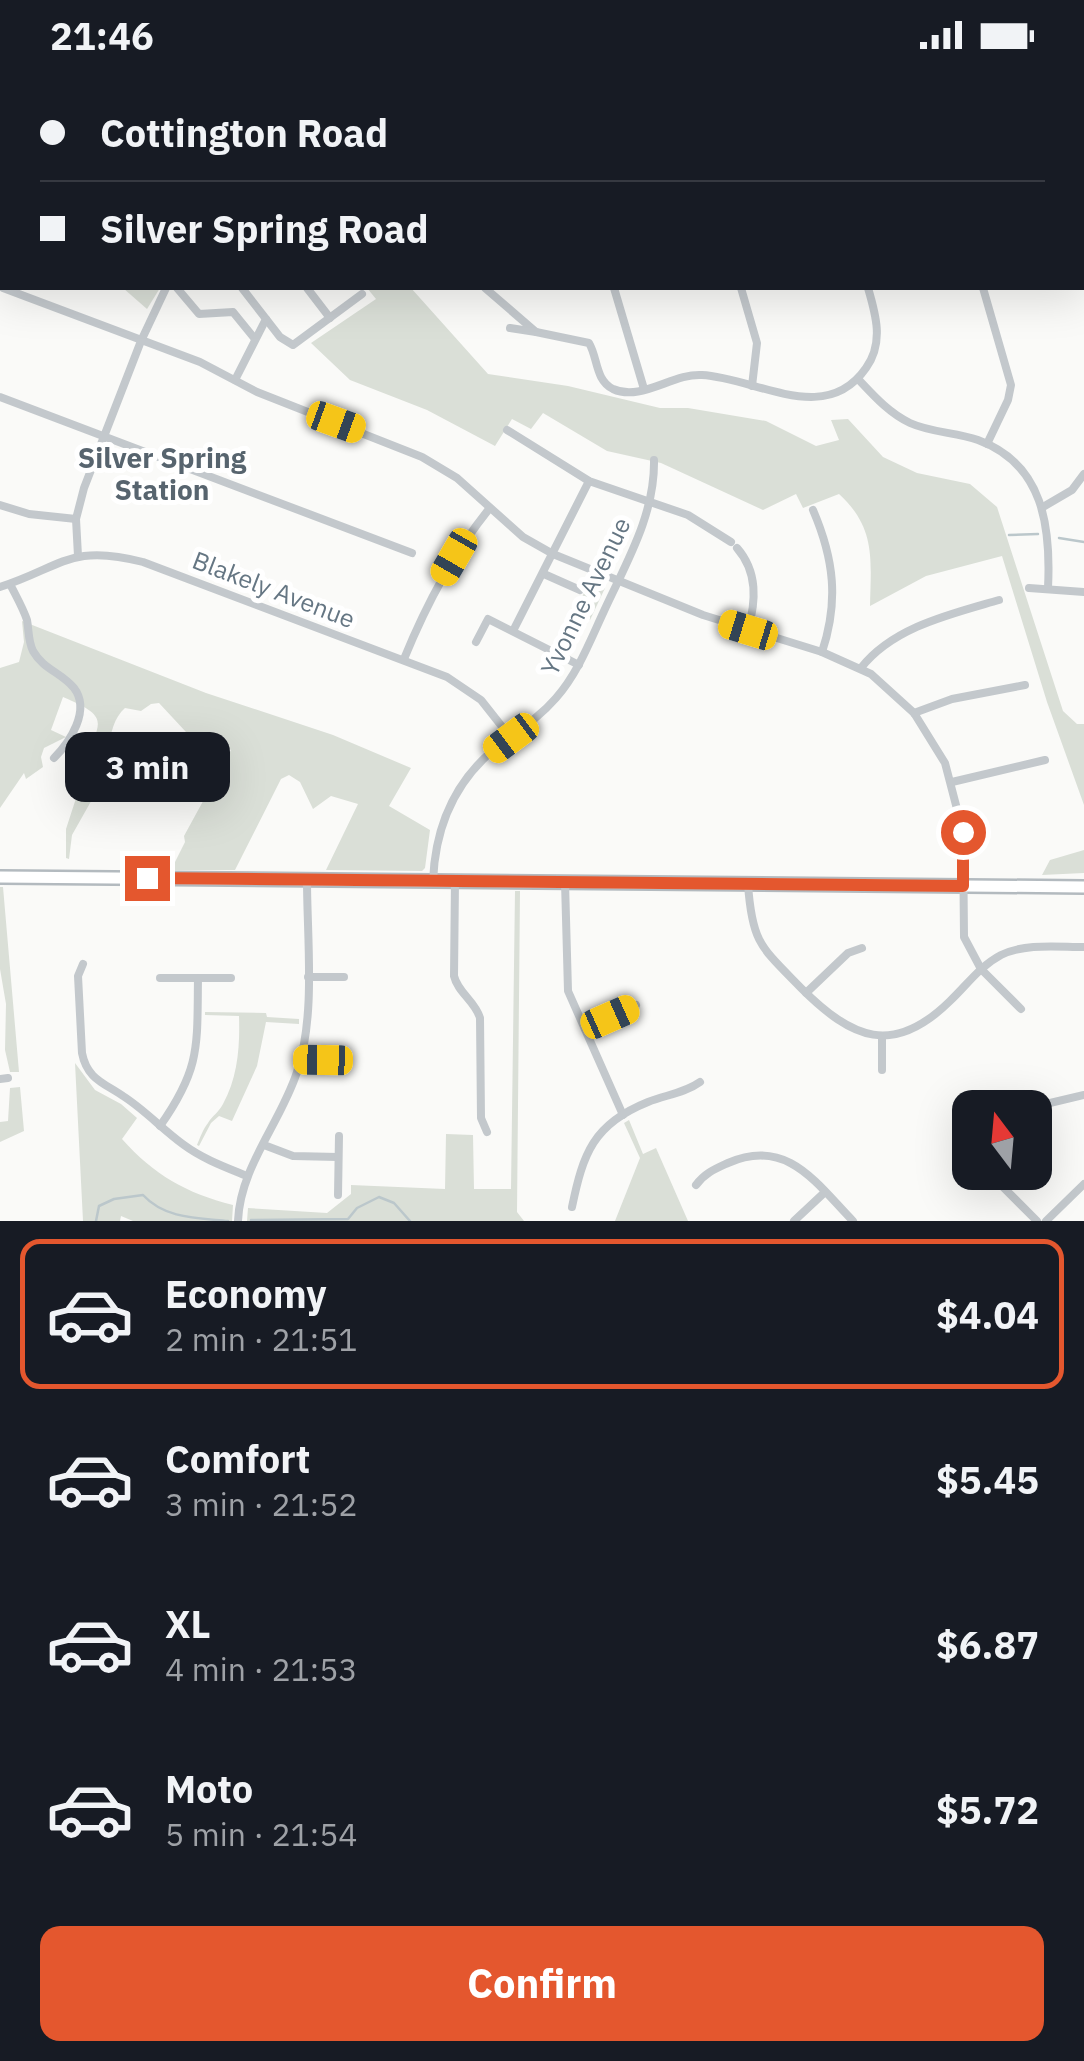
<!DOCTYPE html>
<html lang="en">
<head>
<meta charset="utf-8">
<style>
  :root { --surface:#171b24; --page:#242831; --text:#f1f3f6; --muted:#9ea1a6; --line:#363941; --accent:#e4572e }
  body { margin:0; font-family:"IBM Plex Sans",sans-serif; background:var(--page); color:var(--text); height:100vh; display:flex; flex-direction:column; font-size:38px; white-space:nowrap }
  * { box-sizing:border-box; margin:0 }
  p { font-size:32px; color:var(--muted) }
  .icon { flex:none; width:55px; height:55px; fill:none; stroke:currentColor; stroke-width:2; stroke-linecap:round; stroke-linejoin:round }
  .map { position:relative; height:1151px; overflow:hidden }
  .panel { display:flex; flex-direction:column; background:var(--surface); flex:1 }
  .panel>* { flex:none }
  .banner { position:absolute; left:0px; top:0px; width:1085px; height:220px; box-shadow:0 10px 40px #0002; display:grid; align-content:center; height:220px; padding:0 40px; background:var(--surface) }
  .needle { width:65px; rotate:344deg }
  .buttons { position:absolute; left:952px; top:1020px; display:grid; gap:20px }
  .buttons a { display:grid; place-items:center; width:100px; height:100px; border-radius:20px; background:var(--surface); box-shadow:0 10px 40px #0002; font-size:50px }
  .end { position:absolute; width:45px; height:45px; margin:-22px; border:12px solid #e4572e; background:#fff; box-shadow:0 0 0 5px #fff }
  .from { border-radius:50% }
  .bubble { position:absolute; height:70px; border-radius:20px; background:var(--surface); box-shadow:0 10px 40px #0002; font-size:32px; font-weight:700; line-height:70px; text-align:center }
  .car { position:absolute; width:30px; height:60px; margin:-30px -15px; border-radius:12px; box-shadow:0 0 8px 2px #0007; background:linear-gradient(#f5c518 24%,#345 0 40%,#f5c518 0 76%,#345 0 86%,#f5c518 0) }
  .banner b { display:flex; align-items:center; gap:35px; height:95px; font-size:38px }
  .banner b+b { border-top:2px solid var(--line) }
  .banner i { width:25px; height:25px; background:var(--text) }
  ul { padding:18px 0 0; list-style:none }
  li { display:flex; align-items:center; gap:30px; height:150px; margin:0 20px 15px; padding:0 20px; border:5px solid transparent; border-radius:20px }
  li div { flex:1 }
  li b { display:block; font-size:38px }
  li em { font-style:normal; font-weight:700 }
  li.active { border-color:var(--accent) }
  li>.icon { width:90px; height:90px; stroke-width:1.5 }
  .primary-button { display:flex; gap:20px; margin-top:auto; padding:20px 40px }
  .primary-button a { flex:1; height:115px; border-radius:20px; background:var(--accent); color:#fff; font-size:40px; font-weight:700; line-height:115px; text-align:center }
  .status { display:flex; justify-content:space-between; align-items:center; height:70px; padding:0 50px; background:var(--surface); direction:ltr }
  .status svg { height:28px; fill:currentColor }
  .map>svg:first-child { display:block }
</style>
</head>
<body>
<div class="status"><b>21:46</b><svg viewBox="0 0 49 12"><path d="M0 12V9h3v3zM5 12V6h3v6zM10 12V3h3v9zM15 12V0h3v12zM26 1h20v11H26zM47 4h2v5h-2z"/></svg></div>
<div class="map">
<svg width="1084" height="1151" viewBox="0 0 1084 1151">
  <rect width="100%" height="100%" fill="#fafaf8"/>
  <path fill="#e8e9e9" d="M 0,0 L 400,0 L 401,2 L 2,2 L 2,79 Z"/>
  <g fill="#dadfd7">
    <path d="M 123,218 L 160,218 L 147,239 Z"/>
    <path d="M 367,218 L 411,218 L 488,304 L 568,316 L 660,338 L 688,338 L 766,351 L 816,376 L 839,370 L 831,350 L 848,349 L 883,387 L 917,403 L 970,414 L 997,437 L 1063,641 L 1077,654 L 1084,654 L 1084,735 L 1047,632 L 1002,486 L 926,506 L 870,536 C 871,489 876,458 839,424 L 803,438 L 796,424 L 763,440 L 661,393 L 607,381 L 543,343 L 531,359 L 512,349 L 495,376 L 427,340 L 350,310 L 311,273 L 376,229 Z"/>
    <path d="M 590,510 L 605,518 L 590,550 L 575,542 Z"/>
    <path d="M 22,551 L 206,623 L 333,665 L 411,698 L 389,736 L 430,760 L 425,798 L 422,801 L 326,800 L 358,734 L 331,726 L 313,739 L 300,712 L 289,705 L 281,709 L 235,800 L 171,800 L 185,772 L 184,766 L 231,680 L 202,665 L 186,662 L 159,633 L 151,634 L 141,641 L 125,638 C 111,650 107,676 111,693 L 124,699 L 131,715 L 119,721 L 95,717 L 94,726 L 72,765 L 69,789 L 66,788 L 66,759 L 80,716 L 92,712 L 83,702 L 83,695 C 100,651 112,648 63,627 L 51,660 L 66,667 L 44,678 L 41,687 L 43,697 L 26,709 L 24,703 L 0,738 L 0,598 L 19,592 L 24,572 Z"/>
    <path d="M 1084,780 L 1084,803 L 1042,805 L 1050,790 Z"/>
    <path d="M 0,817 L 3,817 L 19,1002 L 10,1002 L 5,980 L 6,934 L 0,899 Z"/>
    <path d="M 515,821 L 520,821 L 517,1142 L 524,1151 L 247,1151 L 248,1138 L 327,1143 L 351,1124 L 351,1115 L 445,1119 L 446,1064 L 473,1065 L 474,1119 L 511,1119 Z"/>
    <path d="M 205,942 L 266,943 L 267,947 L 299,949 L 299,954 L 266,952 L 257,996 L 232,1051 L 219,1046 L 211,1053 L 199,1076 L 197,1075 C 200,1068 203,1059 208,1053 C 212,1046 219,1042 223,1034 C 238,1007 240,975 239,946 L 205,945 Z"/>
    <path d="M 75,993 L 95,1020 L 121,1034 L 137,1048 L 122,1069 C 154,1105 186,1123 233,1135 L 232,1151 L 133,1151 L 121,1146 L 120,1151 L 83,1151 Z"/>
    <path d="M 20,1017 L 24,1061 L 0,1072 L 0,1052 L 8,1051 L 10,1018 Z"/>
    <path d="M 629,1050 L 643,1084 L 656,1078 L 688,1151 L 615,1151 L 640,1088 L 624,1053 Z"/>
  </g>
  <g fill="none" stroke-linecap="round" stroke-linejoin="round">
    <g stroke="#bbc7cb" stroke-width="2.5">
      <path d="M 1009,465 L 1038,464"/>
      <path d="M 1059,468 L 1084,472"/>
      <path d="M 251,1150 L 348,1149 L 357,1138 L 379,1127 L 394,1133 L 410,1151"/>
      <path d="M 96,1151 L 99,1136 L 114,1129 L 143,1125 C 165,1149 198,1148 228,1151"/>
    </g>
    <g stroke="#b3babf" stroke-width="16">
      <path id="secondary" d="M 0,807 L 1084,817"/>
    </g>
    <g stroke="#c3c8cc" stroke-width="8">
      <path d="M 548,0 L 549,2"/>
      <path d="M 761,0 L 762,2"/>
      <path d="M 904,0 L 905,2"/>
      <path d="M 1082,208 L 1083,209"/>
      <path d="M 3,218 L 200,292 L 257,322 L 422,387 L 457,408 L 523,467 L 553,484 L 703,545 L 822,582 L 871,604 L 914,643 L 945,693 L 963,762 L 964,867 L 981,899 L 1021,939"/>
      <path d="M 177,218 L 199,244 L 233,242 L 255,269"/>
      <path d="M 242,218 L 280,267 L 293,275 L 362,224"/>
      <path d="M 307,218 L 330,248"/>
      <path d="M 485,218 L 536,262 L 589,273 C 598,288 595,310 613,319 C 641,332 673,303 702,305 C 757,308 825,357 866,298 C 884,273 876,245 868,218"/>
      <path d="M 614,218 L 644,319"/>
      <path d="M 741,218 L 757,273 L 752,316"/>
      <path d="M 983,218 L 1011,315 L 1008,330 L 987,374"/>
      <path d="M 510,258 L 536,262"/>
      <path d="M 858,309 C 874,326 889,343 910,353 C 932,363 956,362 978,370 C 1044,394 1051,458 1048,518"/>
      <path d="M 235,310 L 266,249"/>
      <path d="M 0,327 L 412,483"/>
      <path d="M 507,360 L 589,411 L 688,445 L 731,472"/>
      <path d="M 0,435 L 29,444 L 76,449"/>
      <path d="M 1043,437 L 1072,420 L 1084,404"/>
      <path d="M 813,440 C 834,489 839,531 822,582"/>
      <path d="M 737,478 C 758,502 756,531 748,560"/>
      <path d="M 78,486 L 76,449 L 84,418 L 141,271 L 166,218"/>
      <path d="M 544,504 L 580,520"/>
      <path d="M 10,514 C 16,526 23,538 27,550 C 29,561 28,571 33,581 C 43,599 62,603 74,618 C 91,640 70,672 54,688"/>
      <path d="M 0,517 C 62,497 70,473 143,492 L 447,607 L 481,630 L 511,668"/>
      <path d="M 1029,518 L 1084,522"/>
      <path d="M 513,561 L 589,411"/>
      <path d="M 476,572 L 488,549 L 579,595"/>
      <path d="M 404,589 C 426,535 452,485 489,439"/>
      <path d="M 861,598 C 893,557 951,544 999,530"/>
      <path d="M 914,643 L 952,629 L 1025,615"/>
      <path d="M 952,712 L 1045,690"/>
      <path d="M 433,811 C 435,761 452,716 491,682 C 513,664 537,650 556,628 C 578,603 590,571 604,541 C 626,493 655,445 654,390"/>
      <path d="M 455,811 L 454,906 C 458,923 475,931 480,948 L 481,1048 L 487,1062"/>
      <path d="M 565,812 L 568,921 L 623,1045"/>
      <path d="M 748,814 C 752,873 761,877 801,918 C 852,969 893,987 950,931 C 967,915 980,896 1001,885 C 1026,873 1057,877 1084,877"/>
      <path d="M 83,894 L 78,906 L 82,983 C 87,1009 104,1013 123,1026 C 145,1040 163,1060 184,1075 C 203,1089 225,1097 247,1106"/>
      <path d="M 308,907 L 344,907"/>
      <path d="M 160,908 L 231,908"/>
      <path d="M 806,923 L 848,883 L 862,878"/>
      <path d="M 585,959 L 636,935"/>
      <path d="M 882,967 L 882,1000"/>
      <path d="M 301,990 L 346,991"/>
      <path d="M 0,1009 L 8,1008"/>
      <path d="M 1029,1038 L 1084,1025"/>
      <path d="M 160,1056 C 201,998 197,976 198,908"/>
      <path d="M 264,1075 L 293,1086 L 338,1087"/>
      <path d="M 988,1102 L 1037,1151"/>
      <path d="M 696,1115 C 705,1103 715,1099 728,1093 C 787,1067 816,1113 853,1151"/>
      <path d="M 338,1125 L 339,1066"/>
      <path d="M 572,1137 C 583,1084 593,1054 648,1032 C 665,1025 685,1023 700,1012"/>
      <path d="M 238,1151 C 240,1097 281,1052 297,1002 C 316,946 307,869 307,810"/>
      <path d="M 794,1151 L 825,1122"/>
      <path d="M 1046,1151 L 1084,1114"/>
    </g>
    <use href="#secondary" stroke="#fff" stroke-width="11"/>
  </g>
  <g fill="none" stroke-linecap="round" stroke-linejoin="round">
    <path stroke="#e4572e" stroke-width="12" d="M 147,808 L 963,816 L 963,762"/>
  </g>
  <g text-anchor="middle" dominant-baseline="central" stroke-width="10" stroke-linejoin="round" paint-order="stroke">
    <g font-size="25" fill="#657683" stroke="#fff">
      <text transform="translate(274 519) rotate(21)">Blakely Avenue</text>
      <text transform="translate(585 526) rotate(-64)">Yvonne Avenue</text>
    </g>
    <g font-size="28" font-weight="bold" fill="#57646e" stroke="#fff">
      <text x="162" y="387">Silver Spring<tspan x="162" dy="32">Station</tspan></text>
    </g>
  </g>
</svg>
<div class="buttons">
<a><svg class="needle" viewBox="-14 -14 28 28"><path d="M0-13l5 13h-10z" fill="#e53935"/><path d="M0 13l5-13h-10z" fill="#9ea1a6"/></svg></a>
</div>
<i class="end from" style="left:963px;top:762px"></i>
<i class="end" style="left:147px;top:808px"></i>
<div class="bubble" style="left:65px;top:662px;width:165px">3 min</div>
<i class="car" style="left:336px;top:352px;rotate:110deg"></i>
<i class="car" style="left:454px;top:487px;rotate:210deg"></i>
<i class="car" style="left:748px;top:560px;rotate:287deg"></i>
<i class="car" style="left:511px;top:668px;rotate:233deg"></i>
<i class="car" style="left:610px;top:947px;rotate:66deg"></i>
<i class="car" style="left:323px;top:990px;rotate:271deg"></i>
<div class="banner">
<b><i class="from"></i>Cottington Road</b>
<b><i></i>Silver Spring Road</b>
</div>
</div>
<section class="panel">
<ul>
<li class="active"><svg class="icon" aria-label="car" viewBox="0 0 24 24"><path d="M5 17H2v-5l4-1 3-4h7l3 4 3 1v5h-3M9 17h6M6 11h13"/><circle cx="7" cy="17" r="2"/><circle cx="17" cy="17" r="2"/></svg><div><b>Economy</b><p>2 min · 21:51</p></div><em>$4.04</em></li>
<li><svg class="icon" aria-label="car" viewBox="0 0 24 24"><path d="M5 17H2v-5l4-1 3-4h7l3 4 3 1v5h-3M9 17h6M6 11h13"/><circle cx="7" cy="17" r="2"/><circle cx="17" cy="17" r="2"/></svg><div><b>Comfort</b><p>3 min · 21:52</p></div><em>$5.45</em></li>
<li><svg class="icon" aria-label="car" viewBox="0 0 24 24"><path d="M5 17H2v-5l4-1 3-4h7l3 4 3 1v5h-3M9 17h6M6 11h13"/><circle cx="7" cy="17" r="2"/><circle cx="17" cy="17" r="2"/></svg><div><b>XL</b><p>4 min · 21:53</p></div><em>$6.87</em></li>
<li><svg class="icon" aria-label="car" viewBox="0 0 24 24"><path d="M5 17H2v-5l4-1 3-4h7l3 4 3 1v5h-3M9 17h6M6 11h13"/><circle cx="7" cy="17" r="2"/><circle cx="17" cy="17" r="2"/></svg><div><b>Moto</b><p>5 min · 21:54</p></div><em>$5.72</em></li>
</ul>
<div class="primary-button"><a>Confirm</a></div>
</section>
</body>
</html>
